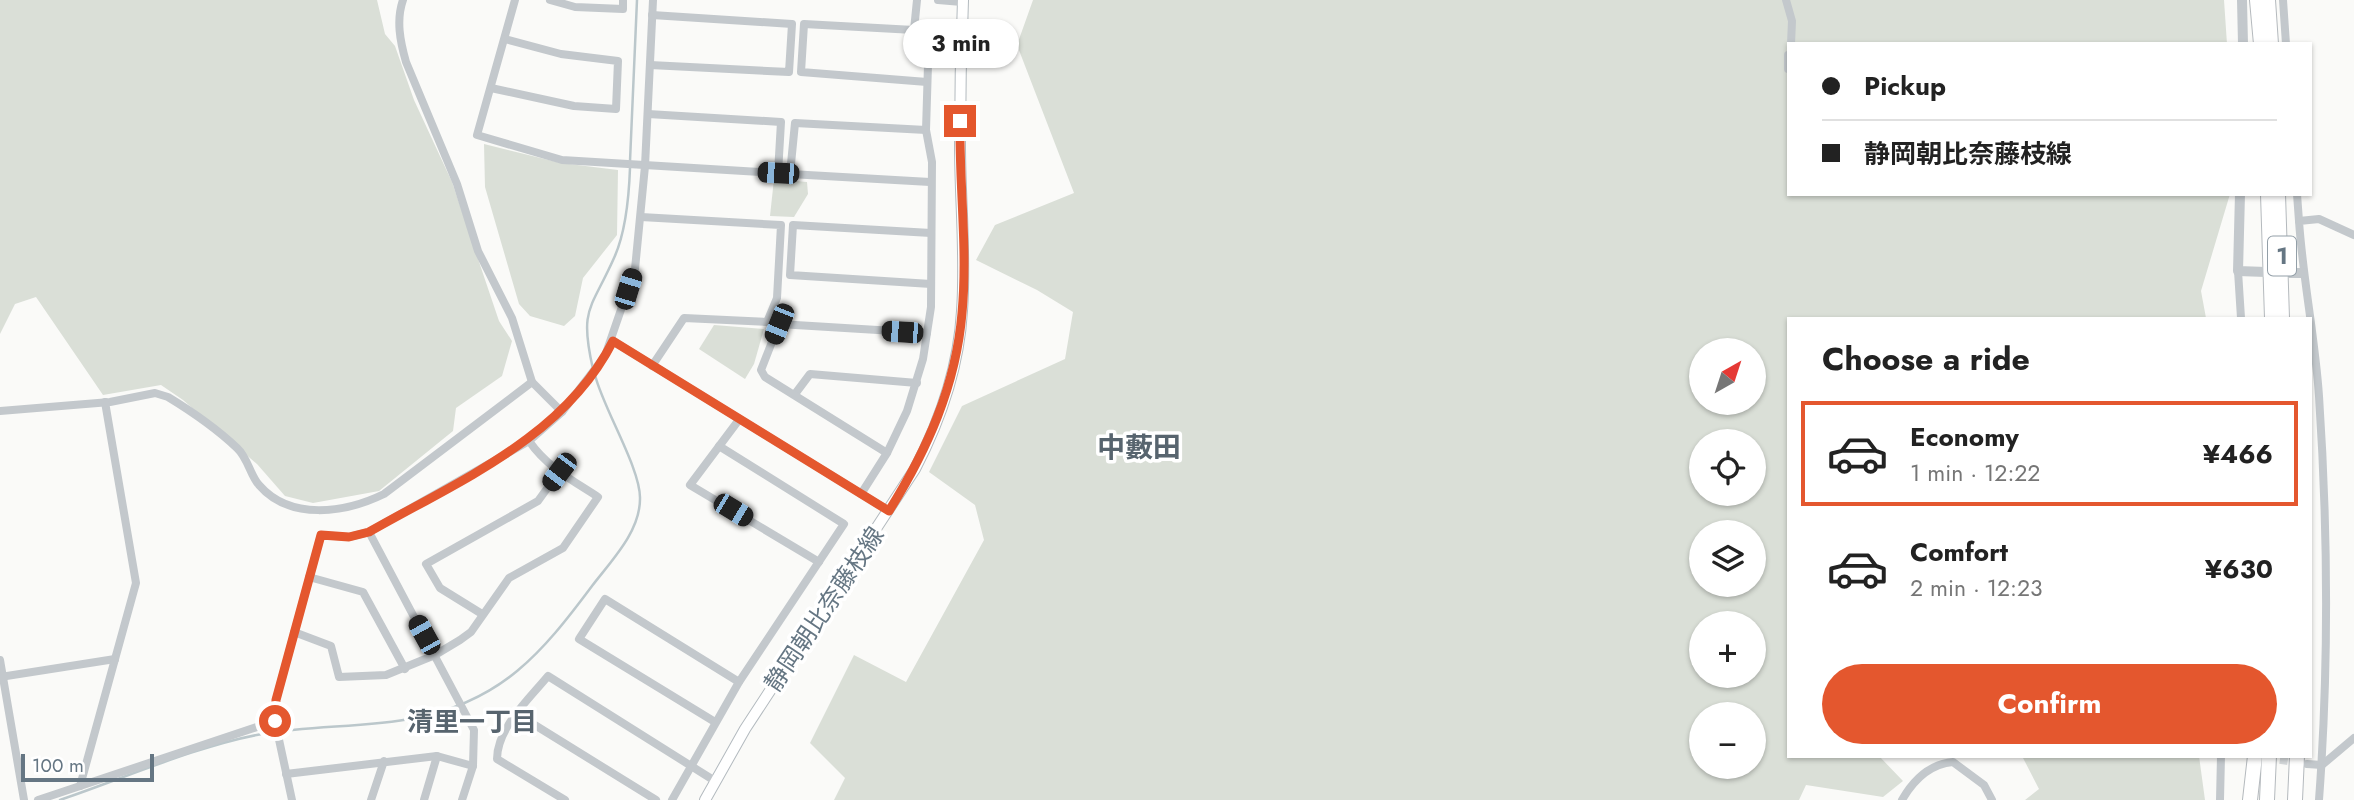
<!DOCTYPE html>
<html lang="en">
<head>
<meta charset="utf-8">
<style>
  :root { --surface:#fff; --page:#f2f2f2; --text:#222; --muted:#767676; --line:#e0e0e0; --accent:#e4572e }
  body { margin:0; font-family:Jost,"Noto Sans JP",sans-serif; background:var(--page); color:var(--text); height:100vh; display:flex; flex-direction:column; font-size:26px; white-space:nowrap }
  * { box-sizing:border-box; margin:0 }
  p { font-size:23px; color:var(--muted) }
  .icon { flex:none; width:38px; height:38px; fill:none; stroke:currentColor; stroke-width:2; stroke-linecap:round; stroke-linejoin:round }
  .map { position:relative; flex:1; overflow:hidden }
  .drawer { position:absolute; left:1787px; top:317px; width:525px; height:441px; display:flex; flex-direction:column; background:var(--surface); border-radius:0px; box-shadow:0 2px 5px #0004 }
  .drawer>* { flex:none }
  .guide { position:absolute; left:1787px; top:42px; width:525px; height:154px; border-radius:0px; box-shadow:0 2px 5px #0004; display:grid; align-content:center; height:154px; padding:0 35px; background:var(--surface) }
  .needle { width:46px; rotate:39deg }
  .buttons { position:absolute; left:1689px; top:338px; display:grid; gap:14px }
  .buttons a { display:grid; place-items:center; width:77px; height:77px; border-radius:50%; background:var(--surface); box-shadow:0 2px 5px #0004; font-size:35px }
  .scale { position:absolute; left:21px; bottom:18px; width:133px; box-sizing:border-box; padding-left:7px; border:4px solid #657683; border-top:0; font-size:19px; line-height:24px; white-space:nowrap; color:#657683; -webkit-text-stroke:5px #fff; paint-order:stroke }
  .end { position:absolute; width:32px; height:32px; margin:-16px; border:9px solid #e4572e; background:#fff; box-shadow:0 0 0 4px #fff }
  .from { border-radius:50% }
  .bubble { position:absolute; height:49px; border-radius:24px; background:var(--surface); box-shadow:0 2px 5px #0004; font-size:23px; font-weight:700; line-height:49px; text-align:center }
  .car { position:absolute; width:21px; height:42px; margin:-21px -10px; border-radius:9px; box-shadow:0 0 5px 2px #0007; background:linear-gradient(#222 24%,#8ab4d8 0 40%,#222 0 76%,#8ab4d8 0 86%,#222 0) }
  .guide b { display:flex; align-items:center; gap:24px; height:66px; font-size:26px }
  .guide b+b { border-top:2px solid var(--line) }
  .guide i { width:18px; height:18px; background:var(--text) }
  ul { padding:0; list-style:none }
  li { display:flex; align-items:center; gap:21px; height:105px; margin:0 14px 10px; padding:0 21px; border:4px solid transparent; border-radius:0px }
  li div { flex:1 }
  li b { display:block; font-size:26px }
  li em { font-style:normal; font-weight:700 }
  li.active { border-color:var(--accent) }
  li>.icon { width:63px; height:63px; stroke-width:1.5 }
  h2 { padding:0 35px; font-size:32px; line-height:84px }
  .button { display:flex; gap:14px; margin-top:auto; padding:14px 35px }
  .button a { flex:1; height:80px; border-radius:42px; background:var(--accent); color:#fff; font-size:28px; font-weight:700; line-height:80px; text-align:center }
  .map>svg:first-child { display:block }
</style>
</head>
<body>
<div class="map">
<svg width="2354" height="800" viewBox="0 0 2354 800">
  <rect width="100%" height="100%" fill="#fafaf8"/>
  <g fill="#dadfd7" fill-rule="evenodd">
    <path d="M 0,0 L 377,0 L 385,34 L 395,46 L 414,100 L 452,182 L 499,321 L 512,341 L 502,376 L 456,408 L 453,431 L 379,491 L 313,503 L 285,496 L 257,464 L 183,400 L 161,385 L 103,395 L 36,297 L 15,304 L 0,334 Z"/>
    <path d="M 1033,0 L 2224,0 L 2227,44 L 1788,44 L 1788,194 L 2230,194 L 2201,291 L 2206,318 L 1788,318 L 1788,756 L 1879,756 L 1903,781 L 1883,797 L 1806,785 L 1799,800 L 834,800 L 845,778 L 810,743 L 854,655 L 906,682 L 984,540 L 975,505 L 929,472 L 962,406 L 1065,359 L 1073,312 L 1037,290 L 976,260 L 995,225 L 1074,193 L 1017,45 ZM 1701,350 L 1754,350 L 1754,402 L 1701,402 ZM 1701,441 L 1754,441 L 1754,494 L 1701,494 ZM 1701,532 L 1754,532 L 1754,584 L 1701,584 ZM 1701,623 L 1754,623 L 1754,676 L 1701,676 ZM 1701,714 L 1754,714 L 1754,766 L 1701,766 Z"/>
    <path d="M 484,144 L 561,163 L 618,170 L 617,235 L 583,278 L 575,316 L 564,326 L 530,316 L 519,304 L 485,187 Z"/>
    <path d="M 774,179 L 807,182 L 808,194 L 794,217 L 770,216 Z"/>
    <path d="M 714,325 L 764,329 L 754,364 L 745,379 L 699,349 Z"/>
    <path d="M 2022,756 L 2199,756 L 2205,800 L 2025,800 L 2039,789 Z"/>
  </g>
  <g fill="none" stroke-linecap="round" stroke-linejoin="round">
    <g stroke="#bbc7cb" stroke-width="2.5">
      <path d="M 630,161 L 637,0"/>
      <path d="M 593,369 C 579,308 591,310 614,258 C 626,232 629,196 630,168"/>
      <path d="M 60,800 C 122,779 199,745 262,734 C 312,725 365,728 415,718 C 502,701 542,653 592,586 C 611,561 640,532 640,499 C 641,469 603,408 595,375"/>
    </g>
    <path stroke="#d5d9db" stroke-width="8" stroke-dasharray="8 4" stroke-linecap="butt" d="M 2268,758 L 2300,763"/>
    <g stroke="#b3babf" stroke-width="12">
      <path id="secondary" d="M 705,800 L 745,729 L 915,469 C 940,421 959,365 962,311 C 966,256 960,200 960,145 C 960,97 961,48 963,0"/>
    </g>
    <g stroke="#b4b9bd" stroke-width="16">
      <g id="motorway">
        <path d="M 2257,0 L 2261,44"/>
        <path d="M 2268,0 L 2271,44"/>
        <path d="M 2268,194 L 2272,318"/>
        <path d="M 2278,194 L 2282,318"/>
        <path d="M 2250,800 L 2255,756"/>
        <path d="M 2267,800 L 2269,756"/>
        <path d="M 2295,800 L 2297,756"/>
      </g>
    </g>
    <g stroke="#c3c8cc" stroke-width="8">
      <path d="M 403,0 C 396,20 400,41 406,62 L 457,184 L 478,251 L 512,318 L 532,382 L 562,412"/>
      <path d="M 515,0 L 477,135 L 562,160 L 778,173 L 781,122 L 648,114"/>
      <path d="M 550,0 L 575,7 L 623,9 L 623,0"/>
      <path d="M 938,0 L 962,2"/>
      <path d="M 1786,0 L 1792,21 L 1791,44"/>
      <path d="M 2283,0 L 2286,44"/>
      <path d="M 914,30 L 804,24 L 801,72 L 927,82"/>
      <path d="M 1788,55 L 1788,69"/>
      <path d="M 650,65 L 789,72 L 792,24 L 652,15"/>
      <path d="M 491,88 L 574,106 L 616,109 L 618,61 L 561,54 L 505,39"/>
      <path d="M 926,130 L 795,123 L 790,174 L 930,182"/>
      <path d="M 2297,194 L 2299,221"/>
      <path d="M 641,217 L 781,225 L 777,298 L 767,322 L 684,318 L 652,366"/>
      <path d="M 931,233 L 793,225 L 790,275 L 931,284"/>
      <path d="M 2238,271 L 2241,318"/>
      <path d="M 613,341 L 889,511"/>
      <path d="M 795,394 L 810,374 L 917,383"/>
      <path d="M 0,411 L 110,402 L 155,393 L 168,397 C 191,411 217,429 237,448 C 248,458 250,475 259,485 C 290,521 345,513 384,494 L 532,382"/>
      <path d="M 738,421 L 690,485 L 819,562"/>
      <path d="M 887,453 L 765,377 L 761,370 L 779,324 L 927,333"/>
      <path d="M 861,494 L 887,453 L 907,411 L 923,359 L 931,307 L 932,162 L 926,130 L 928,65 L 914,30 L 917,0"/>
      <path d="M 369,532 L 474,730 L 473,766 L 462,800"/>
      <path d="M 309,577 L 363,592 L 405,669"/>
      <path d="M 482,614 L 440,588 L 426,564 L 538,501 L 559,472"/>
      <path d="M 294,632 L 331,646 L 339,677 L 386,675 L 435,655 L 460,640 L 471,632 L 509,578 L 563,548 L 598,497 C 572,480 547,467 529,441"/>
      <path d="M 0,660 L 24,800"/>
      <path d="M 0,677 L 115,659"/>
      <path d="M 517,714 L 656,800"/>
      <path d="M 715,722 L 579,639 L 605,599 L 739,682"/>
      <path d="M 2307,764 L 2322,765 L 2354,738"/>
      <path d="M 286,774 L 437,756 L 473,766"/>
      <path d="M 80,786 L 136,583 L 105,402"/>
      <path d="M 38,800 L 275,721"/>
      <path d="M 292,800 L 275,721 L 276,700 L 321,535 L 349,537 L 369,532 L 529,441 L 562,412 L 605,356 L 635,269 L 645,166 L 653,0"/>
      <path d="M 371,800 L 384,761"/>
      <path d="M 424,800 L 437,756"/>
      <path d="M 565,800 L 497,759 C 497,728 529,699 548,676 L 715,781"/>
      <path d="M 672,800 L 739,682 L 844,524 L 719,446"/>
      <path d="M 1902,800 C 1914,779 1930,764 1953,762 L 1984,785 L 1992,800"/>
      <path d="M 2220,800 L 2221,756"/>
      <path d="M 2319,800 C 2329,665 2328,531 2319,396 C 2315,337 2303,280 2299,221 L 2319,219 L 2354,235"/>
    </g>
    <g stroke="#c3c8cc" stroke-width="10">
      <path d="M 2242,0 L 2243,44"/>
      <path d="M 2240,194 L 2238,271 L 2266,272"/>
      <path d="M 2289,273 L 2303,273"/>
    </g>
    <use href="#secondary" stroke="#fff" stroke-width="10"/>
    <use href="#motorway" stroke="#fff" stroke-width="14"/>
  </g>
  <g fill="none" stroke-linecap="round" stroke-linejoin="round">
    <path stroke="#e4572e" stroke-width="9" d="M 275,721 L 276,700 L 321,535 L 349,537 L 369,532 C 458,481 564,438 613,341 L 889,511 C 927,450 956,386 962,313 C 968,250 959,185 960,121"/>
  </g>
  <g text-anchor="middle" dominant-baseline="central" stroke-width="7" stroke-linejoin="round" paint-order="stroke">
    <rect fill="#fff" stroke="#939fa8" stroke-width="2" x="2268" y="236.5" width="28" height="39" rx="5"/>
    <g font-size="23" font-weight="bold" fill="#657683">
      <text x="2282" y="256">1</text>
    </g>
    <g font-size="24" fill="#657683" stroke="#fff">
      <text transform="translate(824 609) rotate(-56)">静岡朝比奈藤枝線</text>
    </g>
    <g font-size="26" font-weight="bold" fill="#57646e" stroke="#fff">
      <text x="472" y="722">清里一丁目</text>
    </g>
    <g font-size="28" font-weight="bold" fill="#57646e" stroke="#fff">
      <text x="1139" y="447">中藪田</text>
    </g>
  </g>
</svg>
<div class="buttons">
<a><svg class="needle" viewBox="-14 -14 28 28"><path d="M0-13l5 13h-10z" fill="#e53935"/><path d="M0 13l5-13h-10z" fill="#767676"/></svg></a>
<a><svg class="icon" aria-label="locate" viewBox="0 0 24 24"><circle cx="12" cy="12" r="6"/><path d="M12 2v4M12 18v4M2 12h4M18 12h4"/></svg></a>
<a><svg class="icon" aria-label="layers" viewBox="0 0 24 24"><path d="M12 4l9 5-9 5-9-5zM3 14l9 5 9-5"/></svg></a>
<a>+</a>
<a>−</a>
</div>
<div class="scale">100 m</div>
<i class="end from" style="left:275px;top:721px"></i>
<i class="end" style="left:960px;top:121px"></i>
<div class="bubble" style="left:903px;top:19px;width:116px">3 min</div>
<i class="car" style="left:778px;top:173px;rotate:273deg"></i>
<i class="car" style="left:628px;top:289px;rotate:17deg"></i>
<i class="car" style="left:779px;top:324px;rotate:202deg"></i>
<i class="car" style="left:902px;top:332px;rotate:274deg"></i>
<i class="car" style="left:559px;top:472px;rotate:217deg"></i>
<i class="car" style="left:733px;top:510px;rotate:121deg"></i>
<i class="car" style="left:424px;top:635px;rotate:331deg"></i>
<div class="guide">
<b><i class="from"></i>Pickup</b>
<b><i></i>静岡朝比奈藤枝線</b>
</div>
<section class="drawer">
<h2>Choose a ride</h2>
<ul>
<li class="active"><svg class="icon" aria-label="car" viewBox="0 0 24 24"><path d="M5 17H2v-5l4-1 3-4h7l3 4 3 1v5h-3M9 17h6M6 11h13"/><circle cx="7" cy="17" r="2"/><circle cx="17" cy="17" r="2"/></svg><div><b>Economy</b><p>1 min · 12:22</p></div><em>¥466</em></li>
<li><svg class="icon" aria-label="car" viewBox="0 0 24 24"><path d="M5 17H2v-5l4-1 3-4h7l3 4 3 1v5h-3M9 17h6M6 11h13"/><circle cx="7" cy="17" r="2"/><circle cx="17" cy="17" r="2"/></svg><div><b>Comfort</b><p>2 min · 12:23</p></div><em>¥630</em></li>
</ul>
<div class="button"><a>Confirm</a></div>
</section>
</div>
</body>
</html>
